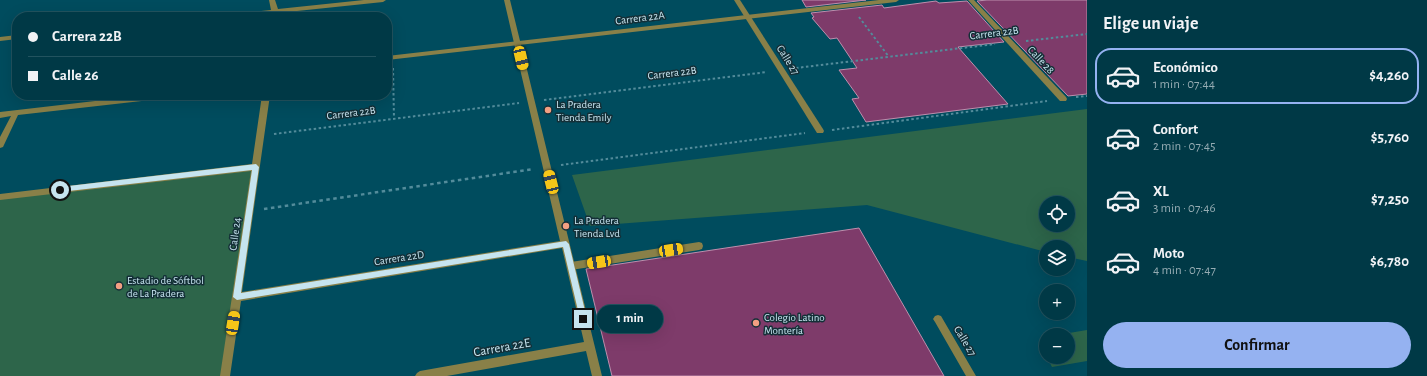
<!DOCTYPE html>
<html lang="es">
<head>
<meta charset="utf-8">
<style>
  :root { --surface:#003946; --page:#0e4451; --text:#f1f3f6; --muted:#95acb3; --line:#22535f; --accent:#95b2f1 }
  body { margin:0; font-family:"Alegreya Sans",sans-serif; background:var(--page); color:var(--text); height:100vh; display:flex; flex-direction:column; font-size:15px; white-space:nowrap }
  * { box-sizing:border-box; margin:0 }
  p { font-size:13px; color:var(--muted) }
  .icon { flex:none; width:22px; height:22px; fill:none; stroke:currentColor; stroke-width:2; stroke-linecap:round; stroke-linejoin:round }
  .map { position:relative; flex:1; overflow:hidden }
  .sheet { display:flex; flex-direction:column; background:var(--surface); width:340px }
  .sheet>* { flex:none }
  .guide { position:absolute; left:12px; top:12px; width:380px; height:88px; border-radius:16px; box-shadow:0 4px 16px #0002,0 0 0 1px var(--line); display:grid; align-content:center; height:88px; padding:0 16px; background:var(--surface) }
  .buttons { position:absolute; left:1039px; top:196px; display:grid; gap:8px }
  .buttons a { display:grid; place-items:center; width:36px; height:36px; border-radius:50%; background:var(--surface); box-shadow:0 4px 16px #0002,0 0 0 1px var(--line); font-size:20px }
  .end { position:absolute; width:18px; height:18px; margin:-9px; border:5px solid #c6e4ef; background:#111; box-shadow:0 0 0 2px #111 }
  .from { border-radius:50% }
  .bubble { position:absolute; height:28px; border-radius:14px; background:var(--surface); box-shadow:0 4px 16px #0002,0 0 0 1px var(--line); font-size:13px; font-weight:700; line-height:28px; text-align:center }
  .car { position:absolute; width:12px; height:24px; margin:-12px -6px; border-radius:5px; box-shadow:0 0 3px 1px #0007; background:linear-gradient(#f5c518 24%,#345 0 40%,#f5c518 0 76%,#345 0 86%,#f5c518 0) }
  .guide b { display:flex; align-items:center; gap:14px; height:38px; font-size:15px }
  .guide b+b { border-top:1px solid var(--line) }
  .guide i { width:10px; height:10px; background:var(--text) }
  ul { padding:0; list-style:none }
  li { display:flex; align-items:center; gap:12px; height:56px; margin:0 8px 6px; padding:0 8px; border:2px solid transparent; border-radius:16px }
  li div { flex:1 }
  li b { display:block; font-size:15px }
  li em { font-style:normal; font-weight:700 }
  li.current { border-color:var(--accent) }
  li>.icon { width:36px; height:36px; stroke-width:1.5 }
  h2 { padding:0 16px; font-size:18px; line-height:48px }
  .cta { display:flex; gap:8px; margin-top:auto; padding:8px 16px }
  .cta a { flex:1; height:46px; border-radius:24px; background:var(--accent); color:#111; font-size:16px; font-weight:700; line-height:46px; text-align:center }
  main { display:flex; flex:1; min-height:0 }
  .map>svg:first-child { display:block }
</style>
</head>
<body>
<main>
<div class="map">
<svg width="1087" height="376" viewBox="0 0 1087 376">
  <rect width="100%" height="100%" fill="#004c5e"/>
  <g fill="#2d654a" fill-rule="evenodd">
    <path d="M 1087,109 L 1087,261 L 1068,257 L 1068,247 L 1046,247 L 1046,252 L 867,205 L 590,226 L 572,175 ZM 1046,203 L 1068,203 L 1068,225 L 1046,225 Z"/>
    <path d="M 256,167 L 225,376 L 0,376 L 0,197 Z"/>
    <path d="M 1087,330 L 1087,361 L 1052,367 L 1047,357 L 1068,357 L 1068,335 L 1057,335 Z"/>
  </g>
  <g fill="#7e3b6a" stroke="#be8fad">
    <path d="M 802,0 L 866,0 L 806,7 Z"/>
    <path d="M 987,0 L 1087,0 L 1087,94 L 1068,96 L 977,1 Z"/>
    <path d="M 936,1 L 939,3 L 967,1 L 1004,42 L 958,47 L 1008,104 L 866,122 L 852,99 L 859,98 L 839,70 L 857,68 L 837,38 L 830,39 L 812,18 L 814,17 L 811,13 L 882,5 L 884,8 Z"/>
    <path d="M 859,228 L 944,376 L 612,376 L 586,269 Z"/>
  </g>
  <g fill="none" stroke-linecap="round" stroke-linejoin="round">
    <g stroke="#538c9b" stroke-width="2" stroke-dasharray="2.5 2.5" stroke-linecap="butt">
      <path d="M 859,17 L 889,57"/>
      <path d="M 1026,41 L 1087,34"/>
      <path d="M 393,68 L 394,119"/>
      <path d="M 796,68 L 995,44"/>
      <path d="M 1076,97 L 1087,96"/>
      <path d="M 544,100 L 767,72"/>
      <path d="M 832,130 L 1047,101"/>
      <path d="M 274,134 L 519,103"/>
      <path d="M 561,165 L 805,133"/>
    </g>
    <path stroke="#538c9b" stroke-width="2.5" stroke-dasharray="3.5 3.5" stroke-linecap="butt" d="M 264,209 L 534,169"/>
    <path fill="#898048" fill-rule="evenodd" d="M 699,242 L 702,243 L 703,246 L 702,249 L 699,250 L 571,270 L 568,269 L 567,266 L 568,263 L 571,262 Z"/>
    <path fill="#898048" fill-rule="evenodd" d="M 879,0 L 899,0 L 896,2 L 387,60 L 387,56 Z"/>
    <g fill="#898048" fill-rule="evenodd">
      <path d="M 269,0 L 275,0 L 278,9 L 364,0 L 386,0 L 383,2 L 278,13 L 278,17 L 272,17 L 272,14 L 238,17 L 216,17 L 219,15 L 271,10 Z"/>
      <path d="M 504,0 L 510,0 L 602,376 L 592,376 L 586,351 L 447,376 L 415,376 L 417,373 L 420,371 L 584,342 L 562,248 L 241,301 L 230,376 L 220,376 L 251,171 L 0,200 L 0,194 L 252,164 L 262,95 L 270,95 L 242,292 L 560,241 Z"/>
      <path d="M 734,0 L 740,0 L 823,129 L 824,131 L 823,133 L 817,133 Z"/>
      <path d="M 968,0 L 974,0 L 1066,97 L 1067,99 L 1066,101 L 1060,101 Z"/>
      <path d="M 17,35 L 17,39 L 0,41 L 0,37 Z"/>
      <path d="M 147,95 L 172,95 L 168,98 L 18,115 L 3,147 L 0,148 L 0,137 L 11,116 L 0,118 L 0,112 Z"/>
      <path d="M 938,315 L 941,316 L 976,376 L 966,376 L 935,322 L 933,319 L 935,316 Z"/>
    </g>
  </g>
  <path fill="#c6e4ef" d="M 256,164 L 259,167 L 241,293 L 566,241 L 569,244 L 587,319 L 586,322 L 583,323 L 580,319 L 563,247 L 237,300 L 233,297 L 252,170 L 60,192 L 57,190 L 60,187 Z"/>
  <g fill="#f39f82" stroke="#142f37" stroke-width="1.5">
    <circle cx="548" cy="110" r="4"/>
    <circle cx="566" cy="226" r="4"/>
    <circle cx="119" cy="286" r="4"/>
    <circle cx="756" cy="323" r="4"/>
  </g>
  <g text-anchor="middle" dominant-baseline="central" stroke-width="3" stroke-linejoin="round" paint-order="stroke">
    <g font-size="11" fill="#c6e4ef" stroke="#142f37">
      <text transform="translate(640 18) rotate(-7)">Carrera 22A</text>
      <text transform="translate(994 33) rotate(-7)">Carrera 22B</text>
      <text transform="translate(788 60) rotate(58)">Calle 27</text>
      <text transform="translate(1041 60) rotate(47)">Calle 28</text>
      <text transform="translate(672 73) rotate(-7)">Carrera 22B</text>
      <text transform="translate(351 113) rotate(-7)">Carrera 22B</text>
      <text transform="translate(235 234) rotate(-82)">Calle 24</text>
      <text transform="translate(399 258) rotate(-9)">Carrera 22D</text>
      <text transform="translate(965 341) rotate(59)">Calle 27</text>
    </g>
    <g font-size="11" fill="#c6e4ef" stroke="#142f37" text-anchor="start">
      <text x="556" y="104">La Pradera<tspan x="556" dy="13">Tienda Emily</tspan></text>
      <text x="574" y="220">La Pradera<tspan x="574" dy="13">Tienda Lvd</tspan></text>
      <text x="127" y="280">Estadio de Sóftbol<tspan x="127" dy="13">de La Pradera</tspan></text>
      <text x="764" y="317">Colegio Latino<tspan x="764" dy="13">Montería</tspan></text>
    </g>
    <g font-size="13" fill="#c6e4ef" stroke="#142f37">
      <text transform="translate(502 348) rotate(-10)">Carrera 22E</text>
    </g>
  </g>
</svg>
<div class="buttons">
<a><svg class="icon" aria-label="locate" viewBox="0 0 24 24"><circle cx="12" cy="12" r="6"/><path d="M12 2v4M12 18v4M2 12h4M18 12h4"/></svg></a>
<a><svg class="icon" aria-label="layers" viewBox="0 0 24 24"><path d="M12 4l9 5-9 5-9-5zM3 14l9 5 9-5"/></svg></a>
<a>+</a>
<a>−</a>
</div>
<i class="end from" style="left:60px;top:190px"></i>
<i class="end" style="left:583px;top:319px"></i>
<div class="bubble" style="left:597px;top:305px;width:66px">1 min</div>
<i class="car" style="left:521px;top:58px;rotate:167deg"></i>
<i class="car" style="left:551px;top:182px;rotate:346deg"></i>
<i class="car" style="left:671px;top:250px;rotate:81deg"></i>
<i class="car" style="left:599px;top:262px;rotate:261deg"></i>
<i class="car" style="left:233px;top:323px;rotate:9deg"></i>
<div class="guide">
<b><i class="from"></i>Carrera 22B</b>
<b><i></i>Calle 26</b>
</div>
</div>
<section class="sheet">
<h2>Elige un viaje</h2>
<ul>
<li class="current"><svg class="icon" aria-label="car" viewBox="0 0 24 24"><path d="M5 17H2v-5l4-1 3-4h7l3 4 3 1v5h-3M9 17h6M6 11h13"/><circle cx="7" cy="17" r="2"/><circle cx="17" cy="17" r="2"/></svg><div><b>Económico</b><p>1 min · 07:44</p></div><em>$4,260</em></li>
<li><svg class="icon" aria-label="car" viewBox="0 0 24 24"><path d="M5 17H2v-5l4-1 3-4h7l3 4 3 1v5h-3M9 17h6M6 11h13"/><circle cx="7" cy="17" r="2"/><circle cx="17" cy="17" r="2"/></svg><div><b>Confort</b><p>2 min · 07:45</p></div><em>$5,760</em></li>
<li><svg class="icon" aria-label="car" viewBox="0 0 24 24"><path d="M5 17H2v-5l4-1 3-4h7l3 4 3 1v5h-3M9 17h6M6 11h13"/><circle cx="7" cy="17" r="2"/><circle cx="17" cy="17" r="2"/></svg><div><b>XL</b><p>3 min · 07:46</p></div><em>$7,250</em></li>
<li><svg class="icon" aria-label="car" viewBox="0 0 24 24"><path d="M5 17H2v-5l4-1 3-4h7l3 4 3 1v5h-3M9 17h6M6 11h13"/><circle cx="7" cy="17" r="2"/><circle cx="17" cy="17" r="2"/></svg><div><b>Moto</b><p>4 min · 07:47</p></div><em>$6,780</em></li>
</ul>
<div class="cta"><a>Confirmar</a></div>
</section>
</main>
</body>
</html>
